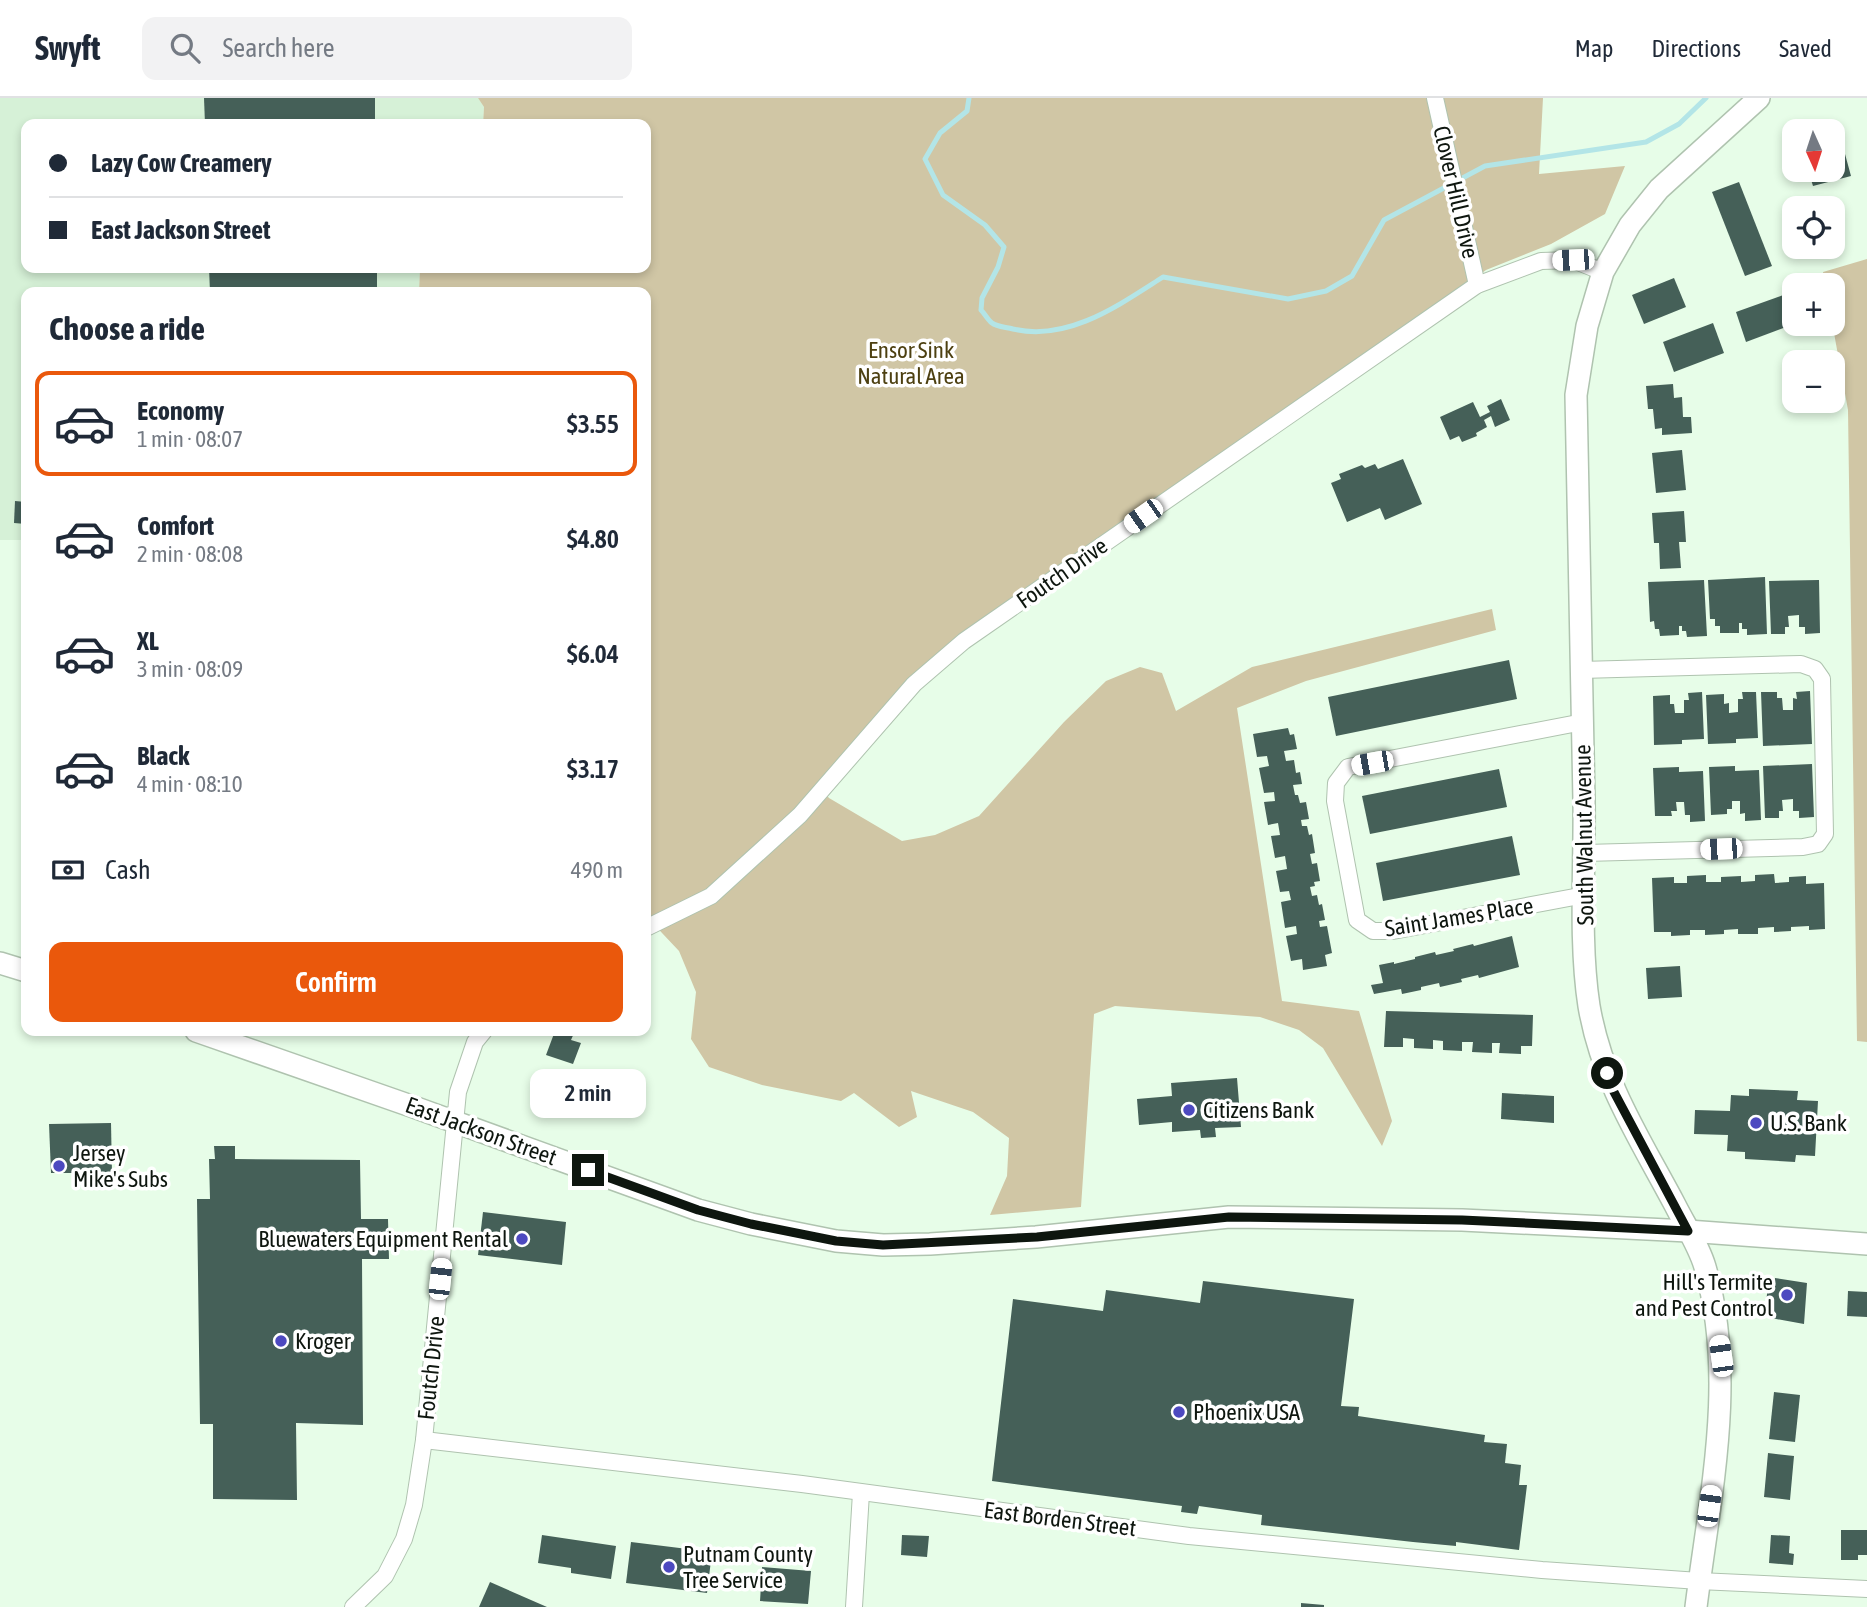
<!DOCTYPE html>
<html lang="en">
<head>
<meta charset="utf-8">
<style>
  :root { --surface:#fff; --page:#f2f2f3; --text:#1f2937; --muted:#747a83; --line:#e0e1e3; --accent:#ea580c }
  body { margin:0; font-family:"Asap Condensed",sans-serif; background:var(--page); color:var(--text); height:100vh; display:flex; flex-direction:column; font-size:26px; white-space:nowrap }
  * { box-sizing:border-box; margin:0 }
  p { font-size:23px; color:var(--muted) }
  .icon { flex:none; width:38px; height:38px; fill:none; stroke:currentColor; stroke-width:2; stroke-linecap:round; stroke-linejoin:round }
  .map { position:relative; flex:1; overflow:hidden }
  .details { position:absolute; left:21px; top:189px; width:630px; height:749px; display:flex; flex-direction:column; background:var(--surface); border-radius:14px; box-shadow:0 4px 10px #0003 }
  .details>* { flex:none }
  .banner { position:absolute; left:21px; top:21px; width:630px; height:154px; border-radius:14px; box-shadow:0 4px 10px #0003; display:grid; align-content:center; height:154px; padding:0 28px; background:var(--surface) }
  .needle { width:46px; rotate:177deg }
  .controls { position:absolute; left:1782px; top:21px; display:grid; gap:14px }
  .controls a { display:grid; place-items:center; width:63px; height:63px; border-radius:14px; background:var(--surface); box-shadow:0 4px 10px #0003; font-size:35px }
  .end { position:absolute; width:32px; height:32px; margin:-16px; border:9px solid #0e160f; background:#fff; box-shadow:0 0 0 4px #fff }
  .from { border-radius:50% }
  .bubble { position:absolute; height:49px; border-radius:14px; background:var(--surface); box-shadow:0 4px 10px #0003; font-size:23px; font-weight:600; line-height:49px; text-align:center }
  .car { position:absolute; width:21px; height:42px; margin:-21px -10px; border-radius:9px; box-shadow:0 0 5px 2px #0007; background:linear-gradient(#fff 24%,#345 0 40%,#fff 0 76%,#345 0 86%,#fff 0) }
  .banner b { display:flex; align-items:center; gap:24px; height:66px; font-size:26px }
  .banner b+b { border-top:2px solid var(--line) }
  .banner i { width:18px; height:18px; background:var(--text) }
  ul { padding:0; list-style:none }
  li { display:flex; align-items:center; gap:21px; height:105px; margin:0 14px 10px; padding:0 14px; border:4px solid transparent; border-radius:14px }
  li div { flex:1 }
  li b { display:block; font-size:26px }
  li em { font-style:normal; font-weight:600 }
  li.on { border-color:var(--accent) }
  li>.icon { width:63px; height:63px; stroke-width:1.5 }
  h2 { padding:0 28px; font-size:32px; line-height:84px }
  .pay { display:flex; align-items:center; gap:18px; height:77px; padding:0 28px; font-size:26px }
  .pay p { margin-inline-start:auto }
  .action { display:flex; gap:14px; margin-top:auto; padding:14px 28px }
  .action a { flex:1; height:80px; border-radius:14px; background:var(--accent); color:#fff; font-size:28px; font-weight:600; line-height:80px; text-align:center }
  header { display:flex; align-items:center; gap:42px; box-sizing:border-box; height:98px; padding:0 35px; background:var(--surface); border-bottom:2px solid var(--line) }
  header strong { font-size:33px }
  nav { display:flex; gap:38px; margin-inline-start:auto; font-size:24px }
  .search { width:490px; height:63px; background:var(--page); display:flex; align-items:center; gap:18px; box-sizing:border-box; padding:0 24px; border-radius:14px; color:var(--muted); font-size:26px }
  .map>svg:first-child { display:block }
</style>
</head>
<body>
<header>
<strong>Swyft</strong>
<div class="search"><svg class="icon" aria-label="search" viewBox="0 0 24 24"><circle cx="10" cy="10" r="6"/><path d="M15 15l6 6"/></svg>Search here</div>
<nav><a>Map</a><a>Directions</a><a>Saved</a></nav>
</header>
<div class="map">
<svg width="1867" height="1509" viewBox="0 0 1867 1509">
  <rect width="100%" height="100%" fill="#e7fde8"/>
  <path fill="#d6f1d7" d="M 0,0 L 478,0 L 484,9 L 483,26 L 26,26 L 26,170 L 420,170 L 419,194 L 26,194 L 26,442 L 0,442 Z"/>
  <g fill="#d0c6a5">
    <path d="M 478,0 L 1543,0 L 1539,76 L 1625,68 L 1605,116 L 1551,146 L 1486,172 L 914,586 L 822,692 L 829,700 L 902,743 L 935,737 L 979,718 L 1064,624 L 1106,583 L 1140,569 L 1162,575 L 1176,613 L 1252,569 L 1492,511 L 1496,532 L 1306,583 L 1237,610 L 1282,903 L 1359,913 L 1392,1023 L 1382,1048 L 1323,950 L 1299,932 L 1260,919 L 1115,908 L 1094,916 L 1081,1109 L 990,1117 L 1007,1078 L 1009,1040 L 973,1014 L 911,993 L 917,1019 L 899,1029 L 854,995 L 841,1003 L 762,987 L 709,969 L 691,941 L 696,894 L 679,853 L 646,818 L 646,194 L 419,194 L 420,170 L 646,170 L 646,26 L 483,26 L 484,9 Z"/>
    <path d="M 1867,161 L 1867,944 L 1857,943 L 1848,312 L 1832,224 L 1832,187 L 1825,187 L 1823,174 Z"/>
  </g>
  <g fill="none" stroke-linecap="round" stroke-linejoin="round">
    <path stroke="#b3e5e7" stroke-width="5" d="M 969,0 L 967,13 L 940,35 L 925,61 L 943,97 L 985,127 L 1004,149 L 998,169 L 982,200 L 981,212 C 985,216 988,222 992,225 C 997,229 1006,229 1013,231 C 1068,244 1119,207 1163,179 L 1288,201 L 1326,193 L 1352,178 L 1384,122 L 1485,68 L 1646,44 L 1679,26 L 1706,0"/>
  </g>
  <g fill="#456058">
    <path d="M 204,0 L 375,0 L 375,26 L 205,26 Z"/>
    <path d="M 1845,56 L 1851,78 L 1813,88 L 1808,72 L 1832,72 L 1832,60 Z"/>
    <path d="M 1739,84 L 1772,168 L 1745,178 L 1712,94 Z"/>
    <path d="M 209,170 L 377,170 L 377,194 L 210,194 Z"/>
    <path d="M 1674,180 L 1686,209 L 1644,226 L 1632,197 Z"/>
    <path d="M 1786,196 L 1794,217 L 1794,226 L 1746,244 L 1736,214 Z"/>
    <path d="M 1713,225 L 1724,255 L 1674,274 L 1663,244 Z"/>
    <path d="M 1673,286 L 1674,300 L 1682,299 L 1683,319 L 1691,319 L 1692,335 L 1662,337 L 1662,330 L 1655,331 L 1653,311 L 1648,311 L 1646,288 Z"/>
    <path d="M 1501,301 L 1510,322 L 1495,329 L 1491,318 L 1484,322 L 1487,329 L 1476,335 L 1477,338 L 1462,344 L 1459,338 L 1450,342 L 1440,319 L 1473,304 L 1480,319 L 1490,314 L 1487,308 Z"/>
    <path d="M 1682,352 L 1686,392 L 1656,395 L 1652,355 Z"/>
    <path d="M 1403,361 L 1422,406 L 1385,422 L 1380,410 L 1347,424 L 1331,385 L 1341,381 L 1339,376 L 1362,367 L 1365,370 L 1375,366 L 1378,371 Z"/>
    <path d="M 15,403 L 26,404 L 26,426 L 14,425 Z"/>
    <path d="M 1684,413 L 1686,444 L 1679,444 L 1681,470 L 1660,471 L 1659,445 L 1654,445 L 1652,415 Z"/>
    <path d="M 1765,479 L 1767,536 L 1747,537 L 1747,531 L 1742,531 L 1742,525 L 1739,525 L 1739,535 L 1720,535 L 1720,528 L 1715,528 L 1715,521 L 1710,521 L 1708,482 Z"/>
    <path d="M 1704,482 L 1707,538 L 1687,539 L 1686,533 L 1682,533 L 1682,528 L 1679,528 L 1679,537 L 1660,538 L 1659,531 L 1655,531 L 1654,523 L 1650,524 L 1648,484 Z"/>
    <path d="M 1819,482 L 1820,535 L 1805,536 L 1805,529 L 1799,529 L 1799,517 L 1788,518 L 1789,529 L 1785,529 L 1785,536 L 1771,536 L 1769,483 Z"/>
    <path d="M 1509,562 L 1517,601 L 1336,638 L 1328,599 Z"/>
    <path d="M 1810,593 L 1812,646 L 1763,648 L 1761,594 L 1777,594 L 1777,600 L 1782,600 L 1783,612 L 1793,612 L 1793,600 L 1797,601 L 1796,594 Z"/>
    <path d="M 1702,594 L 1704,641 L 1682,642 L 1682,646 L 1654,647 L 1653,598 L 1670,597 L 1670,606 L 1674,606 L 1675,615 L 1684,615 L 1684,602 L 1689,602 L 1688,595 Z"/>
    <path d="M 1742,594 L 1756,594 L 1758,640 L 1736,641 L 1736,645 L 1708,646 L 1706,597 L 1724,596 L 1724,606 L 1729,605 L 1729,615 L 1738,614 L 1738,601 L 1743,601 Z"/>
    <path d="M 1288,630 L 1290,637 L 1294,636 L 1297,651 L 1284,653 L 1286,663 L 1294,662 L 1296,675 L 1300,674 L 1302,686 L 1293,687 L 1295,697 L 1298,697 L 1300,705 L 1306,704 L 1309,721 L 1301,722 L 1302,728 L 1307,728 L 1309,737 L 1312,736 L 1315,755 L 1310,756 L 1312,766 L 1317,765 L 1320,783 L 1314,784 L 1315,788 L 1310,789 L 1312,798 L 1317,797 L 1319,807 L 1322,806 L 1325,822 L 1319,823 L 1320,829 L 1327,828 L 1332,855 L 1325,857 L 1327,868 L 1303,872 L 1302,861 L 1291,863 L 1286,838 L 1297,836 L 1296,828 L 1285,830 L 1281,804 L 1291,802 L 1289,793 L 1280,794 L 1276,773 L 1287,771 L 1285,758 L 1275,760 L 1271,738 L 1280,737 L 1278,725 L 1268,727 L 1264,704 L 1275,703 L 1274,694 L 1264,695 L 1259,670 L 1269,668 L 1267,658 L 1257,659 L 1253,636 Z"/>
    <path d="M 1812,666 L 1814,719 L 1799,720 L 1799,713 L 1793,713 L 1793,701 L 1782,702 L 1783,713 L 1779,713 L 1779,720 L 1765,720 L 1763,668 Z"/>
    <path d="M 1735,668 L 1735,673 L 1759,672 L 1761,722 L 1745,723 L 1745,715 L 1740,716 L 1740,703 L 1732,703 L 1732,711 L 1727,711 L 1727,716 L 1711,717 L 1709,669 Z"/>
    <path d="M 1679,669 L 1679,674 L 1703,673 L 1705,723 L 1690,724 L 1690,717 L 1685,717 L 1684,704 L 1676,704 L 1677,713 L 1671,713 L 1672,718 L 1655,718 L 1653,670 Z"/>
    <path d="M 1499,671 L 1507,709 L 1370,736 L 1362,698 Z"/>
    <path d="M 1512,738 L 1520,777 L 1383,803 L 1376,765 Z"/>
    <path d="M 1774,776 L 1775,785 L 1789,784 L 1789,779 L 1806,778 L 1806,786 L 1824,785 L 1825,831 L 1809,832 L 1809,828 L 1791,829 L 1791,833 L 1774,834 L 1774,829 L 1758,830 L 1758,836 L 1738,836 L 1738,831 L 1724,832 L 1724,836 L 1705,837 L 1705,832 L 1690,832 L 1690,837 L 1671,838 L 1671,834 L 1654,834 L 1652,780 L 1674,779 L 1674,785 L 1687,785 L 1687,778 L 1706,777 L 1706,784 L 1721,784 L 1721,779 L 1741,778 L 1741,784 L 1755,783 L 1755,777 Z"/>
    <path d="M 1512,838 L 1519,869 L 1479,880 L 1478,877 L 1461,881 L 1462,884 L 1440,889 L 1439,885 L 1421,889 L 1421,892 L 1402,896 L 1401,891 L 1374,896 L 1371,887 L 1383,885 L 1379,867 L 1394,864 L 1394,866 L 1415,861 L 1415,859 L 1435,854 L 1436,857 L 1454,853 L 1453,851 L 1473,846 L 1474,848 Z"/>
    <path d="M 1680,868 L 1682,899 L 1648,901 L 1646,870 Z"/>
    <path d="M 1386,913 L 1533,917 L 1532,948 L 1521,948 L 1521,956 L 1499,955 L 1500,945 L 1492,945 L 1492,955 L 1472,954 L 1473,944 L 1462,944 L 1462,953 L 1443,952 L 1443,943 L 1433,942 L 1433,951 L 1414,950 L 1414,941 L 1403,940 L 1403,949 L 1384,949 Z"/>
    <path d="M 555,933 L 575,933 L 571,942 L 581,945 L 573,966 L 546,957 Z"/>
    <path d="M 1237,980 L 1241,1029 L 1215,1030 L 1216,1039 L 1201,1040 L 1200,1032 L 1172,1034 L 1172,1024 L 1139,1027 L 1137,1001 L 1172,998 L 1171,985 Z"/>
    <path d="M 1749,991 L 1798,993 L 1797,1002 L 1818,1003 L 1815,1058 L 1796,1057 L 1795,1064 L 1745,1061 L 1745,1054 L 1727,1053 L 1728,1037 L 1694,1036 L 1695,1012 L 1730,1013 L 1731,997 L 1749,998 Z"/>
    <path d="M 1502,995 L 1554,998 L 1554,1025 L 1501,1021 Z"/>
    <path d="M 111,1025 L 112,1075 L 51,1075 L 49,1026 Z"/>
    <path d="M 214,1048 L 235,1048 L 235,1061 L 360,1062 L 361,1121 L 388,1121 L 389,1161 L 362,1161 L 363,1327 L 296,1325 L 297,1402 L 213,1401 L 213,1326 L 200,1326 L 197,1101 L 210,1101 L 209,1061 L 215,1061 Z"/>
    <path d="M 483,1114 L 566,1124 L 562,1167 L 478,1157 Z"/>
    <path d="M 1775,1180 L 1807,1185 L 1804,1226 L 1771,1220 L 1772,1208 L 1766,1206 L 1768,1186 L 1774,1187 Z"/>
    <path d="M 1203,1183 L 1354,1201 L 1341,1308 L 1359,1309 L 1358,1318 L 1485,1337 L 1484,1344 L 1507,1346 L 1505,1365 L 1521,1367 L 1519,1387 L 1527,1387 L 1519,1452 L 1456,1444 L 1456,1448 L 1413,1444 L 1261,1427 L 1262,1417 L 1199,1408 L 1197,1416 L 1181,1414 L 1182,1408 L 992,1383 L 1013,1201 L 1103,1213 L 1106,1192 L 1200,1205 Z"/>
    <path d="M 1848,1193 L 1867,1194 L 1867,1219 L 1847,1218 Z"/>
    <path d="M 1774,1294 L 1800,1297 L 1795,1344 L 1769,1341 Z"/>
    <path d="M 1768,1355 L 1794,1358 L 1790,1402 L 1764,1399 Z"/>
    <path d="M 1841,1432 L 1867,1432 L 1867,1457 L 1858,1457 L 1858,1462 L 1841,1462 Z"/>
    <path d="M 542,1437 L 616,1448 L 611,1481 L 571,1475 L 571,1470 L 538,1465 Z"/>
    <path d="M 902,1437 L 929,1438 L 927,1459 L 901,1457 Z"/>
    <path d="M 1771,1437 L 1790,1438 L 1789,1455 L 1794,1456 L 1793,1467 L 1769,1465 Z"/>
    <path d="M 631,1444 L 712,1454 L 707,1495 L 626,1485 Z"/>
    <path d="M 762,1469 L 811,1473 L 808,1506 L 760,1503 Z"/>
    <path d="M 490,1484 L 547,1509 L 479,1509 Z"/>
    <path d="M 1301,1505 L 1324,1507 L 1324,1509 L 1301,1509 Z"/>
  </g>
  <g fill="none" stroke-linecap="round" stroke-linejoin="round">
    <g stroke="#afc3af" stroke-width="18">
      <g id="minor">
        <path d="M 1435,0 L 1477,187"/>
        <path d="M 1581,572 L 1801,566 L 1815,571 L 1822,581 L 1825,736 L 1818,746 L 1803,749 L 1585,755"/>
        <path d="M 1583,624 L 1348,669 L 1336,685 L 1335,703 L 1357,822 L 1373,833 L 1393,833 L 1585,797"/>
        <path d="M 646,830 L 711,798 L 800,717 L 914,586 L 964,543 L 1477,187 L 1541,163 L 1573,162 L 1603,174"/>
        <path d="M 424,1342 L 802,1386 L 1189,1438 L 1542,1472 L 1699,1483 L 1867,1491"/>
        <path d="M 353,1509 L 385,1478 L 404,1441 L 414,1407 L 424,1342 L 458,994 L 475,944 L 484,933"/>
        <path d="M 854,1509 L 861,1395"/>
      </g>
    </g>
    <g stroke="#afc3af" stroke-width="24">
      <g id="tertiary">
        <path d="M 0,865 L 26,873"/>
        <path d="M 196,933 L 411,1008 L 698,1112 L 751,1126 L 836,1143 L 883,1147 L 930,1146 L 1036,1139 L 1229,1119 L 1462,1122 L 1688,1133 L 1867,1146"/>
        <path d="M 1696,1509 C 1710,1397 1737,1280 1705,1169 C 1699,1148 1685,1127 1675,1107 C 1640,1041 1602,984 1589,908 C 1579,844 1585,768 1584,703 C 1582,567 1579,432 1576,297 L 1587,228 L 1603,174 L 1630,127 L 1659,91 L 1759,0"/>
      </g>
    </g>
    <use href="#minor" stroke="#fff" stroke-width="16"/>
    <use href="#tertiary" stroke="#fff" stroke-width="21"/>
  </g>
  <g fill="none" stroke-linecap="round" stroke-linejoin="round">
    <path stroke="#0e160f" stroke-width="9" d="M 588,1072 L 698,1112 L 751,1126 L 836,1143 L 883,1147 L 1037,1139 L 1229,1119 L 1462,1122 L 1688,1133 L 1614,994 L 1607,975"/>
  </g>
  <g fill="#4d49c0" stroke="#fff" stroke-width="2.5">
    <circle cx="1189" cy="1012" r="7"/>
    <circle cx="1756" cy="1025" r="7"/>
    <circle cx="59" cy="1068" r="7"/>
    <circle cx="522" cy="1141" r="7"/>
    <circle cx="1787" cy="1197" r="7"/>
    <circle cx="281" cy="1243" r="7"/>
    <circle cx="1179" cy="1314" r="7"/>
    <circle cx="669" cy="1469" r="7"/>
  </g>
  <g text-anchor="middle" dominant-baseline="central" stroke-width="7" stroke-linejoin="round" paint-order="stroke">
    <g font-size="23" fill="#0e160f" stroke="#fff">
      <text transform="translate(1456 94) rotate(77)">Clover Hill Drive</text>
      <text transform="translate(1062 475) rotate(-35)">Foutch Drive</text>
      <text transform="translate(1584 737) rotate(-91)">South Walnut Avenue</text>
      <text transform="translate(1459 819) rotate(-9)">Saint James Place</text>
      <text transform="translate(481 1033) rotate(20)">East Jackson Street</text>
      <text transform="translate(431 1270) rotate(-84)">Foutch Drive</text>
      <text transform="translate(1060 1421) rotate(7)">East Borden Street</text>
    </g>
    <g font-size="23" fill="#4d4011" stroke="#fff">
      <text x="911" y="252">Ensor Sink<tspan x="911" dy="26">Natural Area</tspan></text>
    </g>
    <g font-size="23" fill="#0e160f" stroke="#fff" text-anchor="start">
      <text x="1203" y="1012">Citizens Bank</text>
      <text x="1770" y="1025">U.S. Bank</text>
      <text x="73" y="1055">Jersey<tspan x="73" dy="26">Mike's Subs</tspan></text>
      <text x="508" y="1141" text-anchor="end">Bluewaters Equipment Rental</text>
      <text x="1773" y="1184" text-anchor="end">Hill's Termite<tspan x="1773" dy="26">and Pest Control</tspan></text>
      <text x="295" y="1243">Kroger</text>
      <text x="1193" y="1314">Phoenix USA</text>
      <text x="683" y="1456">Putnam County<tspan x="683" dy="26">Tree Service</tspan></text>
    </g>
  </g>
</svg>
<div class="controls">
<a><svg class="needle" viewBox="-14 -14 28 28"><path d="M0-13l5 13h-10z" fill="#e53935"/><path d="M0 13l5-13h-10z" fill="#747a83"/></svg></a>
<a><svg class="icon" aria-label="locate" viewBox="0 0 24 24"><circle cx="12" cy="12" r="6"/><path d="M12 2v4M12 18v4M2 12h4M18 12h4"/></svg></a>
<a>+</a>
<a>−</a>
</div>
<i class="end from" style="left:1607px;top:975px"></i>
<i class="end" style="left:588px;top:1072px"></i>
<div class="bubble" style="left:530px;top:971px;width:116px">2 min</div>
<i class="car" style="left:1573px;top:162px;rotate:268deg"></i>
<i class="car" style="left:1143px;top:418px;rotate:235deg"></i>
<i class="car" style="left:1372px;top:665px;rotate:260deg"></i>
<i class="car" style="left:1721px;top:751px;rotate:268deg"></i>
<i class="car" style="left:440px;top:1181px;rotate:6deg"></i>
<i class="car" style="left:1721px;top:1258px;rotate:352deg"></i>
<i class="car" style="left:1709px;top:1408px;rotate:8deg"></i>
<div class="banner">
<b><i class="from"></i>Lazy Cow Creamery</b>
<b><i></i>East Jackson Street</b>
</div>
<section class="details">
<h2>Choose a ride</h2>
<ul>
<li class="on"><svg class="icon" aria-label="car" viewBox="0 0 24 24"><path d="M5 17H2v-5l4-1 3-4h7l3 4 3 1v5h-3M9 17h6M6 11h13"/><circle cx="7" cy="17" r="2"/><circle cx="17" cy="17" r="2"/></svg><div><b>Economy</b><p>1 min · 08:07</p></div><em>$3.55</em></li>
<li><svg class="icon" aria-label="car" viewBox="0 0 24 24"><path d="M5 17H2v-5l4-1 3-4h7l3 4 3 1v5h-3M9 17h6M6 11h13"/><circle cx="7" cy="17" r="2"/><circle cx="17" cy="17" r="2"/></svg><div><b>Comfort</b><p>2 min · 08:08</p></div><em>$4.80</em></li>
<li><svg class="icon" aria-label="car" viewBox="0 0 24 24"><path d="M5 17H2v-5l4-1 3-4h7l3 4 3 1v5h-3M9 17h6M6 11h13"/><circle cx="7" cy="17" r="2"/><circle cx="17" cy="17" r="2"/></svg><div><b>XL</b><p>3 min · 08:09</p></div><em>$6.04</em></li>
<li><svg class="icon" aria-label="car" viewBox="0 0 24 24"><path d="M5 17H2v-5l4-1 3-4h7l3 4 3 1v5h-3M9 17h6M6 11h13"/><circle cx="7" cy="17" r="2"/><circle cx="17" cy="17" r="2"/></svg><div><b>Black</b><p>4 min · 08:10</p></div><em>$3.17</em></li>
</ul>
<div class="pay"><svg class="icon" aria-label="cash" viewBox="0 0 24 24"><path d="M3 7h18v10H3z"/><circle cx="12" cy="12" r="2"/></svg>Cash<p>490 m</p></div>
<div class="action"><a>Confirm</a></div>
</section>
</div>
</body>
</html>
